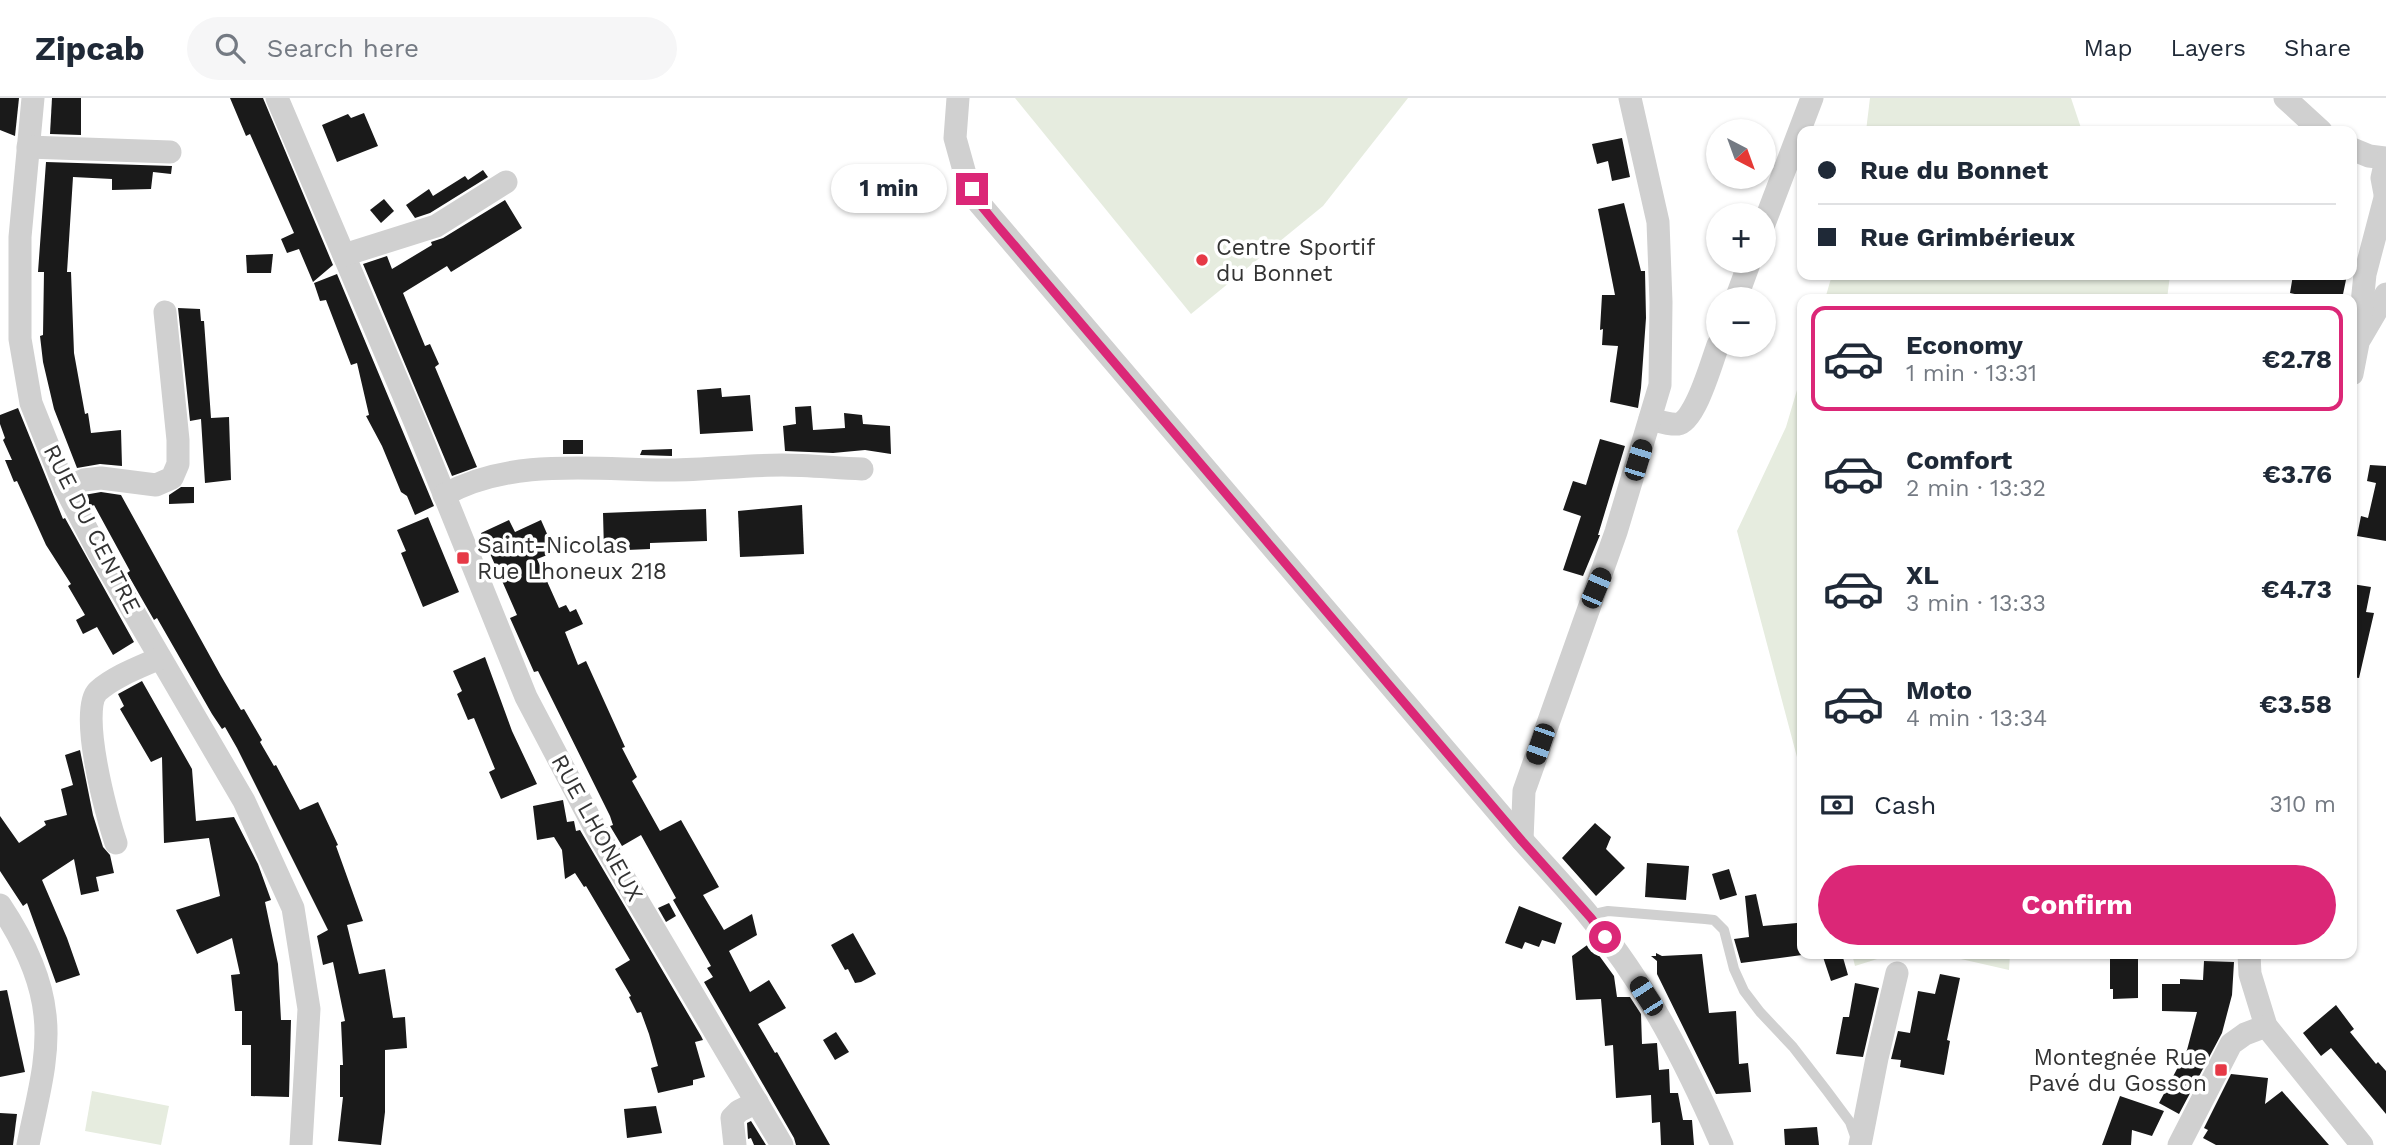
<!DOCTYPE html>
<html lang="en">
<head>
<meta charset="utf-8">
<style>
  :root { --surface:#fff; --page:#f6f6f7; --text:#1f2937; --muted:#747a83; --line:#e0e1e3; --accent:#db2777 }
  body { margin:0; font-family:"Work Sans",sans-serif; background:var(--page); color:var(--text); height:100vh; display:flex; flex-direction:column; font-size:26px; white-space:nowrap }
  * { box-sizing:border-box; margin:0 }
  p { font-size:23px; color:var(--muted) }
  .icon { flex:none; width:38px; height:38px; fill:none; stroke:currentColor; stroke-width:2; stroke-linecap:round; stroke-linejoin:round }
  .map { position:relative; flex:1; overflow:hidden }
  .sheet { position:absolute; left:1797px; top:196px; width:560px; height:665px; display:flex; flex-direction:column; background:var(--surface); border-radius:14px; box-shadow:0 2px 5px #0004 }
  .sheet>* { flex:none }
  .banner { position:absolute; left:1797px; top:28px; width:560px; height:154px; border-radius:14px; box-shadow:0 2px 5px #0004; display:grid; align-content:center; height:154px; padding:0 21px; background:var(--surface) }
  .needle { width:46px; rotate:139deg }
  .fabs { position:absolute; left:1706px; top:21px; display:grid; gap:14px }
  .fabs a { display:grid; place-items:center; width:70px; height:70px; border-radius:50%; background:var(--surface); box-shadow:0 2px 5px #0004; font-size:35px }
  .end { position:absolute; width:32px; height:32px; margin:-16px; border:9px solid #db2777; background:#fff; box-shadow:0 0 0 4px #fff }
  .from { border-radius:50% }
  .bubble { position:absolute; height:49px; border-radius:24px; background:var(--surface); box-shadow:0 2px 5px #0004; font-size:23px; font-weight:700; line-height:49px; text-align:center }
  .car { position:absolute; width:21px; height:42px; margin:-21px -10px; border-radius:9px; box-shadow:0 0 5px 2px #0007; background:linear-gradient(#222 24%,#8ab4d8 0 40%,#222 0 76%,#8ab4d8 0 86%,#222 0) }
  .banner b { display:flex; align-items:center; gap:24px; height:66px; font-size:26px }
  .banner b+b { border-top:2px solid var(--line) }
  .banner i { width:18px; height:18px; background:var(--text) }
  ul { padding:12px 0 0; list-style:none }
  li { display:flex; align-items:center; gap:21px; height:105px; margin:0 14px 10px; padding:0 7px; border:4px solid transparent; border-radius:14px }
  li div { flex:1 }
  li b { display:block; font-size:26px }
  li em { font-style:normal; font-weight:700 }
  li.on { border-color:var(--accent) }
  li>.icon { width:63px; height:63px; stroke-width:1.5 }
  .pay { display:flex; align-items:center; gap:18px; height:77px; padding:0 21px; font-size:26px }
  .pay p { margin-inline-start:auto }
  .primary-button { display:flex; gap:14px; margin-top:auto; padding:14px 21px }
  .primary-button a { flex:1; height:80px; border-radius:42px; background:var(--accent); color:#fff; font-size:28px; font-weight:700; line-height:80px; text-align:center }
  header { display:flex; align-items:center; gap:42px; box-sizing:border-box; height:98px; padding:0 35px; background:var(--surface); border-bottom:2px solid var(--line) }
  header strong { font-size:33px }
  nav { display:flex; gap:38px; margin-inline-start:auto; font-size:24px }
  .search { width:490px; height:63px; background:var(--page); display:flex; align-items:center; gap:18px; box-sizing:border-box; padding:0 24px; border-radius:38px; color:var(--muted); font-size:26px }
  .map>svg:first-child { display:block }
</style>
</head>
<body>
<header>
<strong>Zipcab</strong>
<div class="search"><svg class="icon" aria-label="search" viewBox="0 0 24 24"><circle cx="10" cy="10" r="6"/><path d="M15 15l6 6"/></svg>Search here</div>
<nav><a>Map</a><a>Layers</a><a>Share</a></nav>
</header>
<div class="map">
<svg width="2386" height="1047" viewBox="0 0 2386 1047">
  <rect width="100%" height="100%" fill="#fff"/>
  <g fill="#e6ecdf">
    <path d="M 1015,0 L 1408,0 L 1323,108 L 1191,216 Z"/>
    <path d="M 1870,0 L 2071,0 L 2082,33 L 1866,33 Z"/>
    <path d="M 1832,177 L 2170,177 L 2167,201 L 1825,201 Z"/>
    <path d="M 1802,275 L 1802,678 L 1737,433 L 1786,329 Z"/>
    <path d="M 1852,856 L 1893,856 L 1855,868 Z"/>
    <path d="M 1939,856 L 2010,856 L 2009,872 Z"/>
    <path d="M 92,993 L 169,1008 L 161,1047 L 85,1033 Z"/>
  </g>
  <g fill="#1a1a1a">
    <path d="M 0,0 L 19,0 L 15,38 L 0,32 Z"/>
    <path d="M 52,0 L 81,0 L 81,37 L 50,36 Z"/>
    <path d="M 230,0 L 263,0 L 333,167 L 313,184 L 299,151 L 287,155 L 281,141 L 294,135 L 250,36 L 246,38 Z"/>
    <path d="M 364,15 L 378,48 L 337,64 L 322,27 L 348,16 L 351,20 Z"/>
    <path d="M 1622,40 L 1630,79 L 1612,83 L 1608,63 L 1597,66 L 1592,46 Z"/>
    <path d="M 46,64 L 172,68 L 171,76 L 153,74 L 151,91 L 112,92 L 112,81 L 73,79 L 67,174 L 71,174 L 74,255 L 85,316 L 88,315 L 91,335 L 121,332 L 122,368 L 100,366 L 77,370 L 54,311 L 43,264 L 40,238 L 43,237 L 44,174 L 38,174 Z"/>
    <path d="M 483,72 L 488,79 L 430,115 L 415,120 L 406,107 L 429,91 L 433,98 L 465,78 L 468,82 Z"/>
    <path d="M 384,101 L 394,113 L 381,125 L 370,112 Z"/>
    <path d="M 505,102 L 522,130 L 451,174 L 447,168 L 403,195 L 425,248 L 430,246 L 439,266 L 435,269 L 477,369 L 452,378 L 363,166 L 387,158 L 392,171 L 432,147 L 431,144 L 443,140 Z"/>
    <path d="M 1624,105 L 1641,173 L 1645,173 L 1646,220 L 1641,290 L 1638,310 L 1610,304 L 1618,248 L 1602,247 L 1603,231 L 1600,232 L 1602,197 L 1615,197 L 1598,111 Z"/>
    <path d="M 273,156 L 271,175 L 247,175 L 246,157 Z"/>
    <path d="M 337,176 L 434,408 L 415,417 L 407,398 L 401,394 L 382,348 L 366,318 L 369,317 L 357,265 L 351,267 L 326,202 L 320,203 L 314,185 Z"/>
    <path d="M 2293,177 L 2347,177 L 2342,201 L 2304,201 L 2304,198 L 2290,195 Z"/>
    <path d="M 178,210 L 200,211 L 201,223 L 204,223 L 211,320 L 229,319 L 231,382 L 205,385 L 201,321 L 190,323 Z"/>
    <path d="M 721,290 L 722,299 L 750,297 L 753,333 L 700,336 L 697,292 Z"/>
    <path d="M 811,308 L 813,332 L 845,330 L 844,315 L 862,317 L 863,326 L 890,328 L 891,356 L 865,352 L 833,355 L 785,353 L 783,328 L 796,326 L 795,309 Z"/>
    <path d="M 18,310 L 63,421 L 65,420 L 134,544 L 113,557 L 97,529 L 83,536 L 76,522 L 85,517 L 68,488 L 71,486 L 46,447 L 17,383 L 14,384 L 5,362 L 12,362 L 3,342 L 5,340 L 0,326 L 0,317 Z"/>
    <path d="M 1600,341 L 1625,348 L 1598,437 L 1600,437 L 1583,478 L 1563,472 L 1581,418 L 1563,412 L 1573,383 L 1586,387 Z"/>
    <rect x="563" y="342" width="20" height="14"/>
    <path d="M 672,351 L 672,358 L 640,357 L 642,352 Z"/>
    <path d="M 2370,367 L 2386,368 L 2386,443 L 2357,438 L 2361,418 L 2368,420 L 2376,385 L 2367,383 Z"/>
    <path d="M 181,389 L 194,389 L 194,405 L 169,406 L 169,397 Z"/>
    <path d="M 101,394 L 121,397 L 221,578 L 241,612 L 244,611 L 262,642 L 260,644 L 274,668 L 276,667 L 300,712 L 318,704 L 338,747 L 336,748 L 363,823 L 347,827 L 359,876 L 385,871 L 393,920 L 405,919 L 407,950 L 385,952 L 385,1014 L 381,1047 L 338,1043 L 343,999 L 340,999 L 340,967 L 343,967 L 341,924 L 345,923 L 333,864 L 323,867 L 317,838 L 328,832 L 237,650 L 225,629 L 222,631 L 212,616 L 157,520 L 154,522 L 127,475 L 130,473 L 94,407 L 91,409 L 84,397 Z"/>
    <path d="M 802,407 L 804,456 L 740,459 L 738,413 Z"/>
    <path d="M 706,411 L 707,443 L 650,445 L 650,451 L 604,453 L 603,415 Z"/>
    <path d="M 428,419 L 459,494 L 423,509 L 401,455 L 406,453 L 397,432 Z"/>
    <path d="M 509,422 L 515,434 L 541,422 L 555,454 L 537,461 L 559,510 L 566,507 L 570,514 L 576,511 L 583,526 L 565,534 L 578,567 L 586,563 L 625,649 L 622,650 L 637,679 L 632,683 L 660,733 L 681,722 L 719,789 L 703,797 L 724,832 L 752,816 L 757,837 L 729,853 L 750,894 L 769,882 L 786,910 L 758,926 L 775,955 L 777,954 L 830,1047 L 796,1047 L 794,1040 L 704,884 L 713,879 L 707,870 L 711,868 L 673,802 L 676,800 L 641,737 L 622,748 L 610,728 L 613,727 L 610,718 L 538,573 L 534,574 L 510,520 L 517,517 L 481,435 Z"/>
    <path d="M 2352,486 L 2371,489 L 2366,514 L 2374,515 L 2359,580 L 2352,579 Z"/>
    <path d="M 485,559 L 512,633 L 537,686 L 501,701 L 489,674 L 495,671 L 474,620 L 468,622 L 457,596 L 462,593 L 453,573 Z"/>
    <path d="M 142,583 L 192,671 L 196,723 L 234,719 L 258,766 L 271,802 L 265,804 L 278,866 L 281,922 L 291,922 L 289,999 L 251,998 L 251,947 L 242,947 L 242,913 L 235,913 L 231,877 L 240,876 L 232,840 L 197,856 L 176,812 L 220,798 L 209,740 L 164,745 L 162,659 L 151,664 L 120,611 L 124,608 L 118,596 Z"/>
    <path d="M 80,652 L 93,717 L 103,749 L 110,757 L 114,775 L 96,779 L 99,793 L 81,797 L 74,761 L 42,782 L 67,840 L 80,877 L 56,885 L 27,805 L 23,808 L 0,773 L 0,718 L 19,745 L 46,727 L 44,723 L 67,717 L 61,691 L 73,687 L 65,657 Z"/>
    <path d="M 563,702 L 567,724 L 574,723 L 576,733 L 580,732 L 701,938 L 703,942 L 695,944 L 705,979 L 693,982 L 693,987 L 658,995 L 651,970 L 658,968 L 649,936 L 641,914 L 637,915 L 629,899 L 631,898 L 615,871 L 630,862 L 586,788 L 584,789 L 575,775 L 565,781 L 562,752 L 554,739 L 537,742 L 533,708 Z"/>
    <path d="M 1595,725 L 1611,739 L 1606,751 L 1625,770 L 1596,798 L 1562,760 Z"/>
    <path d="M 1647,765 L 1689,768 L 1686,802 L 1645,799 Z"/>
    <path d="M 1729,771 L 1737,797 L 1720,802 L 1712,776 Z"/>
    <path d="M 1756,796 L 1763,828 L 1797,825 L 1798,827 L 1802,826 L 1802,857 L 1741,865 L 1734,841 L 1749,839 L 1745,798 Z"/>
    <path d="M 669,805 L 676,818 L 666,824 L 658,810 Z"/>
    <path d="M 1519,808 L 1562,825 L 1555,846 L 1542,842 L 1539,849 L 1525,844 L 1522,851 L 1505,845 Z"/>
    <path d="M 853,835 L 876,876 L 861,884 L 855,885 L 848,871 L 845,872 L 831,847 Z"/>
    <path d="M 1590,845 L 1614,878 L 1617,899 L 1630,899 L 1641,916 L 1642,946 L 1657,945 L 1659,972 L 1669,971 L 1670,995 L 1678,995 L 1683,1022 L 1692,1022 L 1694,1047 L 1661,1047 L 1660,1024 L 1652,1025 L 1651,997 L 1616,1000 L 1613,947 L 1605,948 L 1601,901 L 1576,902 L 1572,858 Z"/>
    <path d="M 1656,855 L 1662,858 L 1702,856 L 1709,915 L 1736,913 L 1739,966 L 1748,965 L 1751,994 L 1716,996 L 1657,876 L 1657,863 L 1651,858 L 1656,858 Z"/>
    <path d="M 1822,856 L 1842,856 L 1848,877 L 1831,883 Z"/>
    <path d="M 2110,856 L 2138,856 L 2138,900 L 2113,901 L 2113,891 L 2110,891 Z"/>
    <path d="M 2204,863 L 2234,864 L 2232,897 L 2222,935 L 2179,1016 L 2159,1005 L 2187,952 L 2197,914 L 2162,913 L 2162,886 L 2180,886 L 2180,881 L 2203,882 Z"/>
    <path d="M 1940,876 L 1960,880 L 1947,942 L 1950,943 L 1944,977 L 1900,969 L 1901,962 L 1891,961 L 1898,933 L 1910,935 L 1918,893 L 1935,896 Z"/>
    <path d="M 1855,885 L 1879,890 L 1863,959 L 1836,956 L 1843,919 L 1849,919 Z"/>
    <path d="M 7,892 L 25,974 L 0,979 L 0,893 Z"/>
    <path d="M 2336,907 L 2354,931 L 2350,934 L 2376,966 L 2378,964 L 2386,973 L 2386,1016 L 2331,950 L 2321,958 L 2303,935 Z"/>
    <path d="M 836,934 L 849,954 L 835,962 L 823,942 Z"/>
    <path d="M 2231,976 L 2268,980 L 2265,1006 L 2282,993 L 2329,1047 L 2216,1047 L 2203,1040 L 2208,1032 L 2204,1030 Z"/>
    <path d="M 2120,998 L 2164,1013 L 2152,1038 L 2132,1032 L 2131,1047 L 2102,1047 Z"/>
    <path d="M 656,1008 L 662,1035 L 627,1040 L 624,1011 Z"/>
    <path d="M 0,1015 L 17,1016 L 13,1047 L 0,1047 Z"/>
    <path d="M 751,1023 L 766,1047 L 754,1047 L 751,1040 L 748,1041 L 747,1025 Z"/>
    <path d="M 1817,1029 L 1819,1047 L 1785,1047 L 1784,1031 Z"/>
  </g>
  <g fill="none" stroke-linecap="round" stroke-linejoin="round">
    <path stroke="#d0d0d0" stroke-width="10" d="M 1591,820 L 1599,815 L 1608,813 L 1705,821 L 1714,822 L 1724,832 L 1734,871 L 1744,893 L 1760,914 L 1793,949 L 1827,993 L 1850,1024 L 1856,1041"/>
    <g stroke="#d0d0d0" stroke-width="23">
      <path d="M 33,0 L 20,139 L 20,241 L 31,305 L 65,390 L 98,453 L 244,703 L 293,810 L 309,911 L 301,1047"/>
      <path d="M 277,0 L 415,324 L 526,599 L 598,736 L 782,1047"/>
      <path d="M 958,0 L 955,40 L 965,76 L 979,105 L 1522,742 C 1545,768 1569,793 1590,819 C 1647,887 1687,967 1722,1047"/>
      <path d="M 2285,0 L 2321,33"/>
      <path d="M 28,49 L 170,54"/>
      <path d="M 2352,51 L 2369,58 L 2386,60"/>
      <path d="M 2386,62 L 2382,80 L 2386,101"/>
      <path d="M 1764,126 L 1812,0"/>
      <path d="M 344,157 L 436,128 L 506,84"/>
      <path d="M 1736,201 L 1750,163"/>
      <path d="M 2361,239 L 2386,196"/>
      <path d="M 2352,276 L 2358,245 L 2365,176 L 2385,100"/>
      <path d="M 1650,321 C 1658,323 1670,327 1678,326 C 1695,324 1712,263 1718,247"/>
      <path d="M 65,390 L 84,382 L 101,380 L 156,387 L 172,380 L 178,366 L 178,342 L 165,214"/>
      <path d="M 444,397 C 512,359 595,372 670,372 C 707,372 744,367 782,367 C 808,367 835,370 862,371"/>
      <path d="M 1522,742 L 1524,693 L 1616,434 L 1660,287 L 1661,204 L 1658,124 L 1630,0"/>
      <path d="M 116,745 C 107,719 78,612 98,593 C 115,578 140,569 160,560"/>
      <path d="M 0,807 C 22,840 41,877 45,917 C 50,960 36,1005 28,1047"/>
      <path d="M 2249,856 L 2250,876 L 2266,928 L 2362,1047"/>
      <path d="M 735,1047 L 732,1020 L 739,1013 L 757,1004"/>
      <path d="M 1860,1047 L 1877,960 L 1897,875"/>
      <path d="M 2179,1047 L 2231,946 L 2245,936 L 2266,928"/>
    </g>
  </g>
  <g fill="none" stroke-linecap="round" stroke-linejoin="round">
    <path stroke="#db2777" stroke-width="9" d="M 972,91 L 979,105 L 997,127 L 1522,743 L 1591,820 L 1605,839"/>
  </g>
  <g fill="#e63946" stroke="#fff" stroke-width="2.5">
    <circle cx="1202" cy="162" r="7"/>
    <rect x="456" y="453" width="14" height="14" rx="3.5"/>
    <rect x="2214" y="965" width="14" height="14" rx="3.5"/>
  </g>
  <g text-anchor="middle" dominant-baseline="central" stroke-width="7" stroke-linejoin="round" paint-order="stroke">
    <g font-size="23" fill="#333" stroke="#fff" text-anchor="start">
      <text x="1216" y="149">Centre Sportif<tspan x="1216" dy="26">du Bonnet</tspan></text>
      <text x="477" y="447">Saint-Nicolas<tspan x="477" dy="26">Rue Lhoneux 218</tspan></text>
      <text x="2207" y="959" text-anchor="end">Montegnée Rue<tspan x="2207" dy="26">Pavé du Gosson</tspan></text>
    </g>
    <g font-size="23" fill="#333" stroke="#fff">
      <text transform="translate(92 431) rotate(63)">RUE DU CENTRE</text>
      <text transform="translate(597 730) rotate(61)">RUE LHONEUX</text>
    </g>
  </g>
</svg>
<div class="fabs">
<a><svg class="needle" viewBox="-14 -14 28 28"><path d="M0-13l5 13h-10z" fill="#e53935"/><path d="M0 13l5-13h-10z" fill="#747a83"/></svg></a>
<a>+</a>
<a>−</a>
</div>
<i class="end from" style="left:1605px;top:839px"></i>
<i class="end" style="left:972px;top:91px"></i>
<div class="bubble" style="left:831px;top:66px;width:116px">1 min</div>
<i class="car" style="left:1638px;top:362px;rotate:17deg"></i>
<i class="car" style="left:1596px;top:490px;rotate:23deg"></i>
<i class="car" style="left:1540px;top:646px;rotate:199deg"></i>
<i class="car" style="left:1646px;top:898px;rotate:327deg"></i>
<div class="banner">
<b><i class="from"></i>Rue du Bonnet</b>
<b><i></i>Rue Grimbérieux</b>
</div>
<section class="sheet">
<ul>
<li class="on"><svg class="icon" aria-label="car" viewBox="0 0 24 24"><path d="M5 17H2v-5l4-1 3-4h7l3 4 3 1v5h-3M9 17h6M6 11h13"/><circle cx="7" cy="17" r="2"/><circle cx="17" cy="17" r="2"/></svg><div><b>Economy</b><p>1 min · 13:31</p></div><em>€2.78</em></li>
<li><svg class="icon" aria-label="car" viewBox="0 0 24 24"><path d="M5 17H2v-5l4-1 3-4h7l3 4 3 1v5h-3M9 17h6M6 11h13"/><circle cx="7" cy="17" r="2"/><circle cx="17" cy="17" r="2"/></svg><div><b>Comfort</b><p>2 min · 13:32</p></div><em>€3.76</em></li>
<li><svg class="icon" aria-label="car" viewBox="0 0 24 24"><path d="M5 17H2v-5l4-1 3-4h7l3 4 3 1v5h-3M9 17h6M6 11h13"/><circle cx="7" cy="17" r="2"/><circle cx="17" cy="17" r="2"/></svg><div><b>XL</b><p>3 min · 13:33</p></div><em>€4.73</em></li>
<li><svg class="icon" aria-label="car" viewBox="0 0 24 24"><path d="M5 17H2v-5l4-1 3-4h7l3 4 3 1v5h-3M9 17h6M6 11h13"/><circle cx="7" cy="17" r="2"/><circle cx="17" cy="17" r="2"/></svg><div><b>Moto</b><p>4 min · 13:34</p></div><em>€3.58</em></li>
</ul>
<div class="pay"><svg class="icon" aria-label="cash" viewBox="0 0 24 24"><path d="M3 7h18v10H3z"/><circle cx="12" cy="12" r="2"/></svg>Cash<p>310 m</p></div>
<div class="primary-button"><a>Confirm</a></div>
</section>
</div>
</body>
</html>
